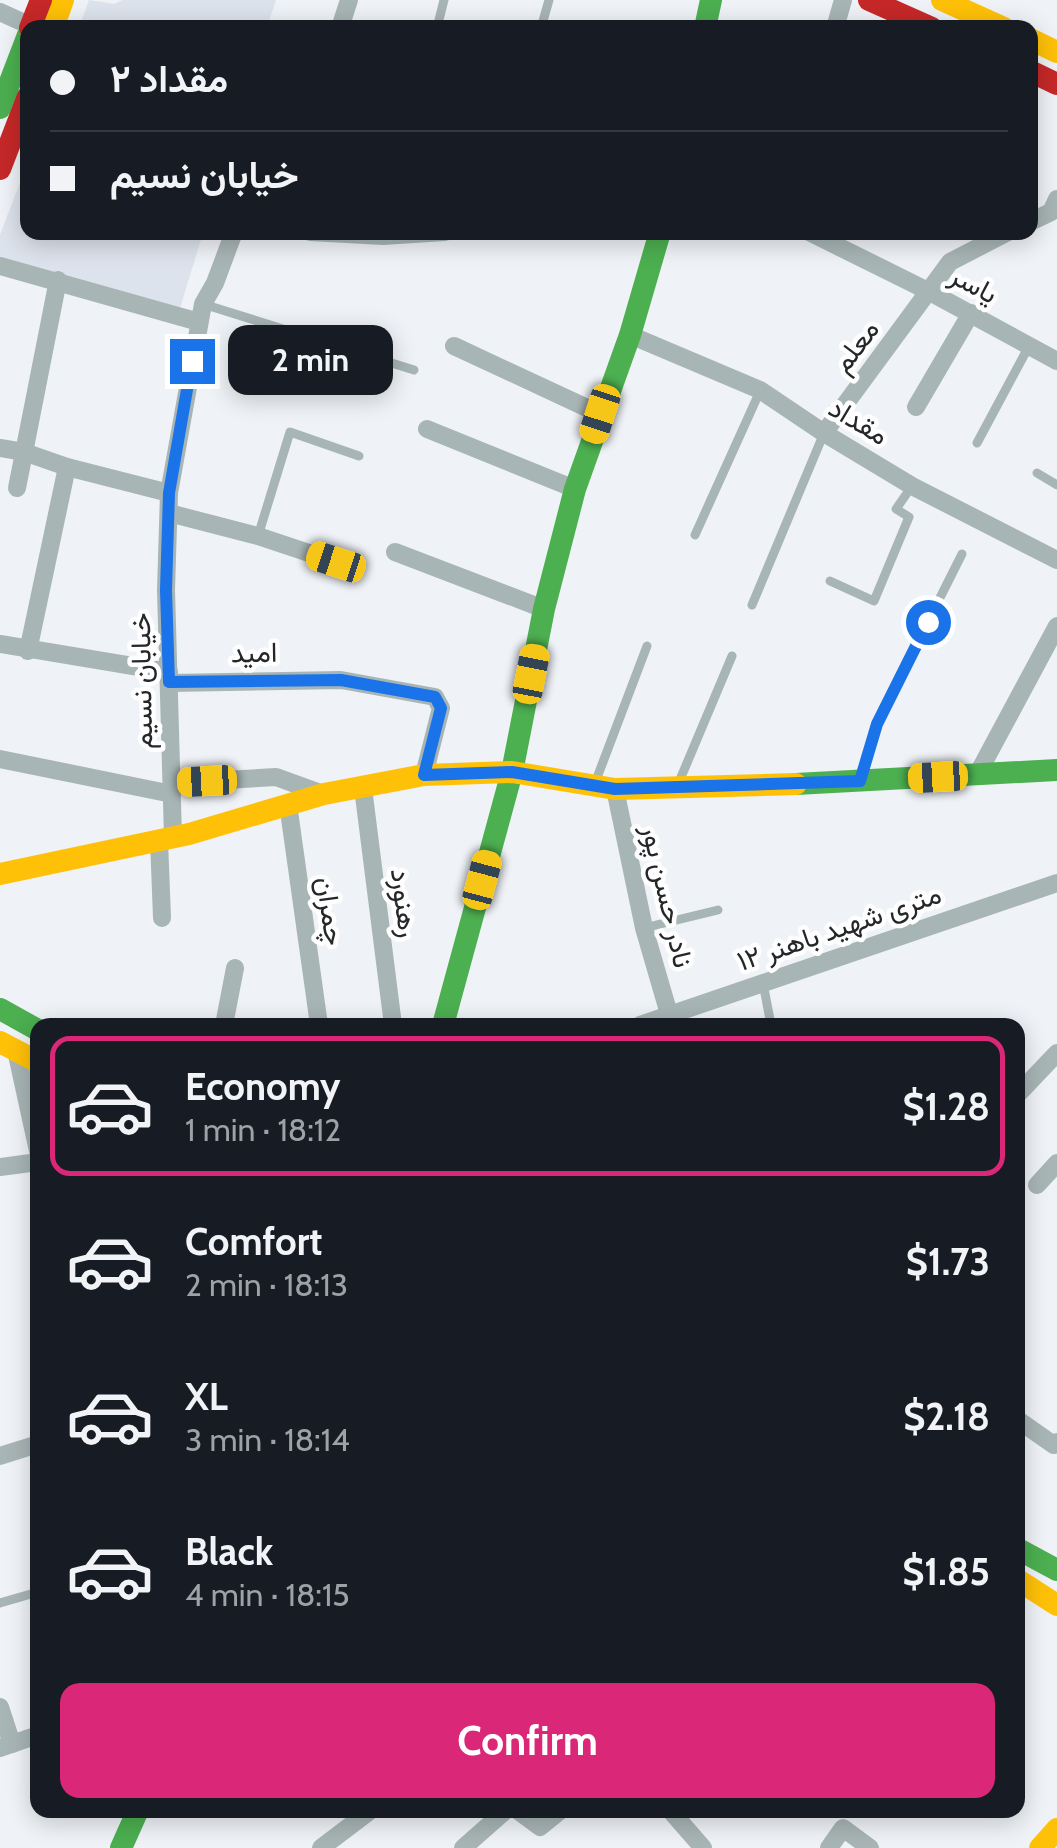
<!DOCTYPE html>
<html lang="en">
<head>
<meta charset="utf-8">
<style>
  :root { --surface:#171b24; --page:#242831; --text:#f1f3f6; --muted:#9ea1a6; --line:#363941; --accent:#db2777 }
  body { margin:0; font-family:Cabin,Vazirmatn,sans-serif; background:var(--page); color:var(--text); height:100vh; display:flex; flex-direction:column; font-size:38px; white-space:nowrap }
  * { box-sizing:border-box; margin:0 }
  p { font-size:32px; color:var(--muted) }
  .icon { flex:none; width:55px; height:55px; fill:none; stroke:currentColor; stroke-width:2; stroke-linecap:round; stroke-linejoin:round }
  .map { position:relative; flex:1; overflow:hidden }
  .panel { position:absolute; left:30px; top:1018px; width:995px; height:800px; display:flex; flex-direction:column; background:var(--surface); border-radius:20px; box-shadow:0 5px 25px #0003 }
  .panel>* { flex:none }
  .guide { position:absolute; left:20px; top:20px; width:1018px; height:220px; border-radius:20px; box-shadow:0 5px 25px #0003; display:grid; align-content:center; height:220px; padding:0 30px; background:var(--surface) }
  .end { position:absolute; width:45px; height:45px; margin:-22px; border:12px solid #1a73e8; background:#fff; box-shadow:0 0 0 5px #fff }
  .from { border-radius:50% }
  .bubble { position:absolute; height:70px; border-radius:20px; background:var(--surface); box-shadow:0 5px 25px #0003; font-size:32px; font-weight:800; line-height:70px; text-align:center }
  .car { position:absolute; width:30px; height:60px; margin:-30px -15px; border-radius:12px; box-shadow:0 0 8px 2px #0007; background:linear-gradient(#f5c518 24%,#345 0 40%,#f5c518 0 76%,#345 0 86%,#f5c518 0) }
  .guide b { display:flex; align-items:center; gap:35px; height:95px; font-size:38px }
  .guide b+b { border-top:2px solid var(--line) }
  .guide i { width:25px; height:25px; background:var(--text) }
  ul { padding:18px 0 0; list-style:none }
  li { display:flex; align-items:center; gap:30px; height:140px; margin:0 20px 15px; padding:0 10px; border:5px solid transparent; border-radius:20px }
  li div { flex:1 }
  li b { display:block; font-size:38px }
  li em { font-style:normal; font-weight:800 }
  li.selected { border-color:var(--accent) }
  li>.icon { width:90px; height:90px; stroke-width:1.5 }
  .action { display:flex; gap:20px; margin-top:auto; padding:20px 30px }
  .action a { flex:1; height:115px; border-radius:20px; background:var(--accent); color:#fff; font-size:40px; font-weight:800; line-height:115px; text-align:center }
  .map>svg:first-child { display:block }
</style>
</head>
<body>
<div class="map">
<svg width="1057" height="1848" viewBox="0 0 1057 1848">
  <rect width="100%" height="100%" fill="#eff2f6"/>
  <g fill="#dde3ec">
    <path d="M 89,0 L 114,4 L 123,0 L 276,0 L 267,27 L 79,28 Z"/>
    <path d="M 27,164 L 28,232 L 203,233 L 180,308 L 0,259 L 0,235 Z"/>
  </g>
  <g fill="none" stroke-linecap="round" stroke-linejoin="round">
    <g stroke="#a8b5b5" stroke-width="9">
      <path d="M 437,28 L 444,0"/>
      <path d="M 541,28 L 549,0"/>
      <path d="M 203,304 L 414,370"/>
      <path d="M 977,443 L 1029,346"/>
      <path d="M 1037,473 L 1057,485"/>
      <path d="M 695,535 L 760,391"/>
      <path d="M 258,536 L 290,432 L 359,456"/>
      <path d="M 830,581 L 874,601 L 909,517 L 896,509 L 912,486"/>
      <path d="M 752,605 L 824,433"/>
      <path d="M 861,779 L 877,723 L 962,554"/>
      <path d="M 679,782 L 732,656"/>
      <path d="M 595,783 L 647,646"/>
      <path d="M 644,928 L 718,910"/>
      <path d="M 763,983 L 771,1025"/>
      <path d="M 0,1603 L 38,1592"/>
    </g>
    <g stroke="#a8b5b5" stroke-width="18">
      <path d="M 0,12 L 31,26"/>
      <path d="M 340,28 L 349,0"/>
      <path d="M 835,28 L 843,0"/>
      <path d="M 1030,222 L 1051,212 L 1057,199"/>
      <path d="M 310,232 L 383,236 L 445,232"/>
      <path d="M 809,232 L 930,292 L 1057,361"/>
      <path d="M 0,266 L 199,322"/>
      <path d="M 630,335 L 760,390 L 824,433 L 912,486 L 1057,560"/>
      <path d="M 454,346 L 600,414"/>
      <path d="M 916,407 L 971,313"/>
      <path d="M 427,429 L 575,489"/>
      <path d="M 824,433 L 950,262 L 1008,232"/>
      <path d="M 0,448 L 24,452 L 67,467 L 169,493"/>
      <path d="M 17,488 L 58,280"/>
      <path d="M 169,513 L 258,536 L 336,562"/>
      <path d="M 395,552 L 544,609"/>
      <path d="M 0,644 L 169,672"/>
      <path d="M 28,651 L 67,467"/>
      <path d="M 169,683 L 341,680 L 435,697 L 441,708 L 424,775"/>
      <path d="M 0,759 L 172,794"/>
      <path d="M 977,775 L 1057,626"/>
      <path d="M 173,783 L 276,777 L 323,794"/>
      <path d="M 363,788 L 393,1025"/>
      <path d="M 615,789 L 644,928 L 669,1014"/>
      <path d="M 288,804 L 319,1025"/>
      <path d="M 173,837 L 166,590 L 169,493 L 203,304 L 215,283 L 234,232"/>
      <path d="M 159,840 L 162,918"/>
      <path d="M 224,1025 L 235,968"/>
      <path d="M 640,1025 L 1057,883"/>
      <path d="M 16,1050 L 38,1151"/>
      <path d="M 1018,1094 L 1057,1053"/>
      <path d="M 0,1167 L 38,1162"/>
      <path d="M 1037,1185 L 1057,1163"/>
      <path d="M 1018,1420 L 1054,1445 L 1057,1442"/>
      <path d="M 0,1456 L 38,1444"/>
      <path d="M 0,1707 L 12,1744"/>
      <path d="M 0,1748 L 38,1735"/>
      <path d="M 517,1810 L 540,1827 L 561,1810"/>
      <path d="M 670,1810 L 703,1848"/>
      <path d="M 321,1848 L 371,1810"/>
      <path d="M 463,1848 L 506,1810"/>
      <path d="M 829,1848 L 843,1828 L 870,1848"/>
    </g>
    <g stroke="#4caf50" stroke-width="22">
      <path d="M 705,28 L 711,0"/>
      <path d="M 0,108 L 28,35"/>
      <path d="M 796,784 L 1057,770"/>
      <path d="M 0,1009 L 38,1030"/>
      <path d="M 443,1025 L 512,772 L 544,609 L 575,489 L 630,335 L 660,232"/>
      <path d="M 1018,1549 L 1057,1570"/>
      <path d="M 121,1848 L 138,1810"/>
    </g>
    <g stroke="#ffc107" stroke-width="22">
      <path d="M 942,0 L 1004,28"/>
      <path d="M 53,28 L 63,0"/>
      <path d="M 1030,39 L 1057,52"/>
      <path d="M 0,874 L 189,834 L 324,794 L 424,775 L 512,772 L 615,789 L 796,784"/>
      <path d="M 0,1042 L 38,1062"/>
      <path d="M 1018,1580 L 1057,1605"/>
      <path d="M 1040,1848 L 1057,1829"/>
    </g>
    <g stroke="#c62828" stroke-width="22">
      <path d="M 869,0 L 932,28"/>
      <path d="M 30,28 L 41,0"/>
      <path d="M 1030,71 L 1057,84"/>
      <path d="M 0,169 L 28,96"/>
    </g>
  </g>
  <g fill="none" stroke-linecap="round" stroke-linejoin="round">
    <path stroke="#1a73e8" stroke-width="12" d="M 192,361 L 169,493 L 166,590 L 169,682 L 341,680 L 435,697 L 441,708 L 424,775 L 512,772 L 615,789 L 860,781 L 877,724 L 928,622"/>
  </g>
  <g text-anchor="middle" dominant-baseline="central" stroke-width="9" stroke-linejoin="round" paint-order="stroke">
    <g font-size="28" fill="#242628" stroke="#fefefe">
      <text transform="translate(974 284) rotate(28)">یاسر</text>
      <text transform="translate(855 346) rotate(-53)">معلم</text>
      <text transform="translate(859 421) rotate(31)">مقداد</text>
      <text transform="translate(254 652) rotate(-1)">امید</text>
      <text transform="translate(141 681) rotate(-91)">خیابان نسیم</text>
      <text transform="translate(668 896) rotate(77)">نادر حسن پور</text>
      <text transform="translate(405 903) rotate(83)">رهنورد</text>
      <text transform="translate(331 911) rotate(82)">چمران</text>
      <text transform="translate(839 927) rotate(-19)">۱۲ متری شهید باهنر</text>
    </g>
  </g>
</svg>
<i class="end from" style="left:928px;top:622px"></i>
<i class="end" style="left:192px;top:361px"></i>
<div class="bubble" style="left:228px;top:325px;width:165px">2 min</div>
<i class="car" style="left:600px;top:414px;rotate:198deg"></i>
<i class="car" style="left:336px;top:562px;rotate:288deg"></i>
<i class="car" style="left:531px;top:674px;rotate:11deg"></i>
<i class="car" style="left:938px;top:777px;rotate:267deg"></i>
<i class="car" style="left:207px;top:781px;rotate:267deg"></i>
<i class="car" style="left:482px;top:880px;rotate:15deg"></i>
<div class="guide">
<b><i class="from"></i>مقداد ۲</b>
<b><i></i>خیابان نسیم</b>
</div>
<section class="panel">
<ul>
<li class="selected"><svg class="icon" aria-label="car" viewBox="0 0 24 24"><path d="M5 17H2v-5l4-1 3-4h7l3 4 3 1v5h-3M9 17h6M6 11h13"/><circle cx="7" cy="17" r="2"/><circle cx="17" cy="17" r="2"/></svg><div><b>Economy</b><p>1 min · 18:12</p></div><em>$1.28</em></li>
<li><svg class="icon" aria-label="car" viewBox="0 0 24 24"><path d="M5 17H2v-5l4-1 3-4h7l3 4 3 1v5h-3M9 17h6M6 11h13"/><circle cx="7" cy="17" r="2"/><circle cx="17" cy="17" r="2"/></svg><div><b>Comfort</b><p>2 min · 18:13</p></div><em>$1.73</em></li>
<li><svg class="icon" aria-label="car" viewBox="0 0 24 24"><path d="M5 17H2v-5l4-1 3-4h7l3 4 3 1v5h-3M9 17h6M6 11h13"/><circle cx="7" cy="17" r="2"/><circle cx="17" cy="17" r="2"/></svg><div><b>XL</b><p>3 min · 18:14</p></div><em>$2.18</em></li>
<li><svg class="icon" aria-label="car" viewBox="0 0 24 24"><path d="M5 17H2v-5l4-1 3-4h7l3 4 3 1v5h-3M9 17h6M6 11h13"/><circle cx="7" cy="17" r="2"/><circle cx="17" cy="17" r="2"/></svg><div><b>Black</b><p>4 min · 18:15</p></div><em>$1.85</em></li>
</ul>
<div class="action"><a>Confirm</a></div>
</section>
</div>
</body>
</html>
